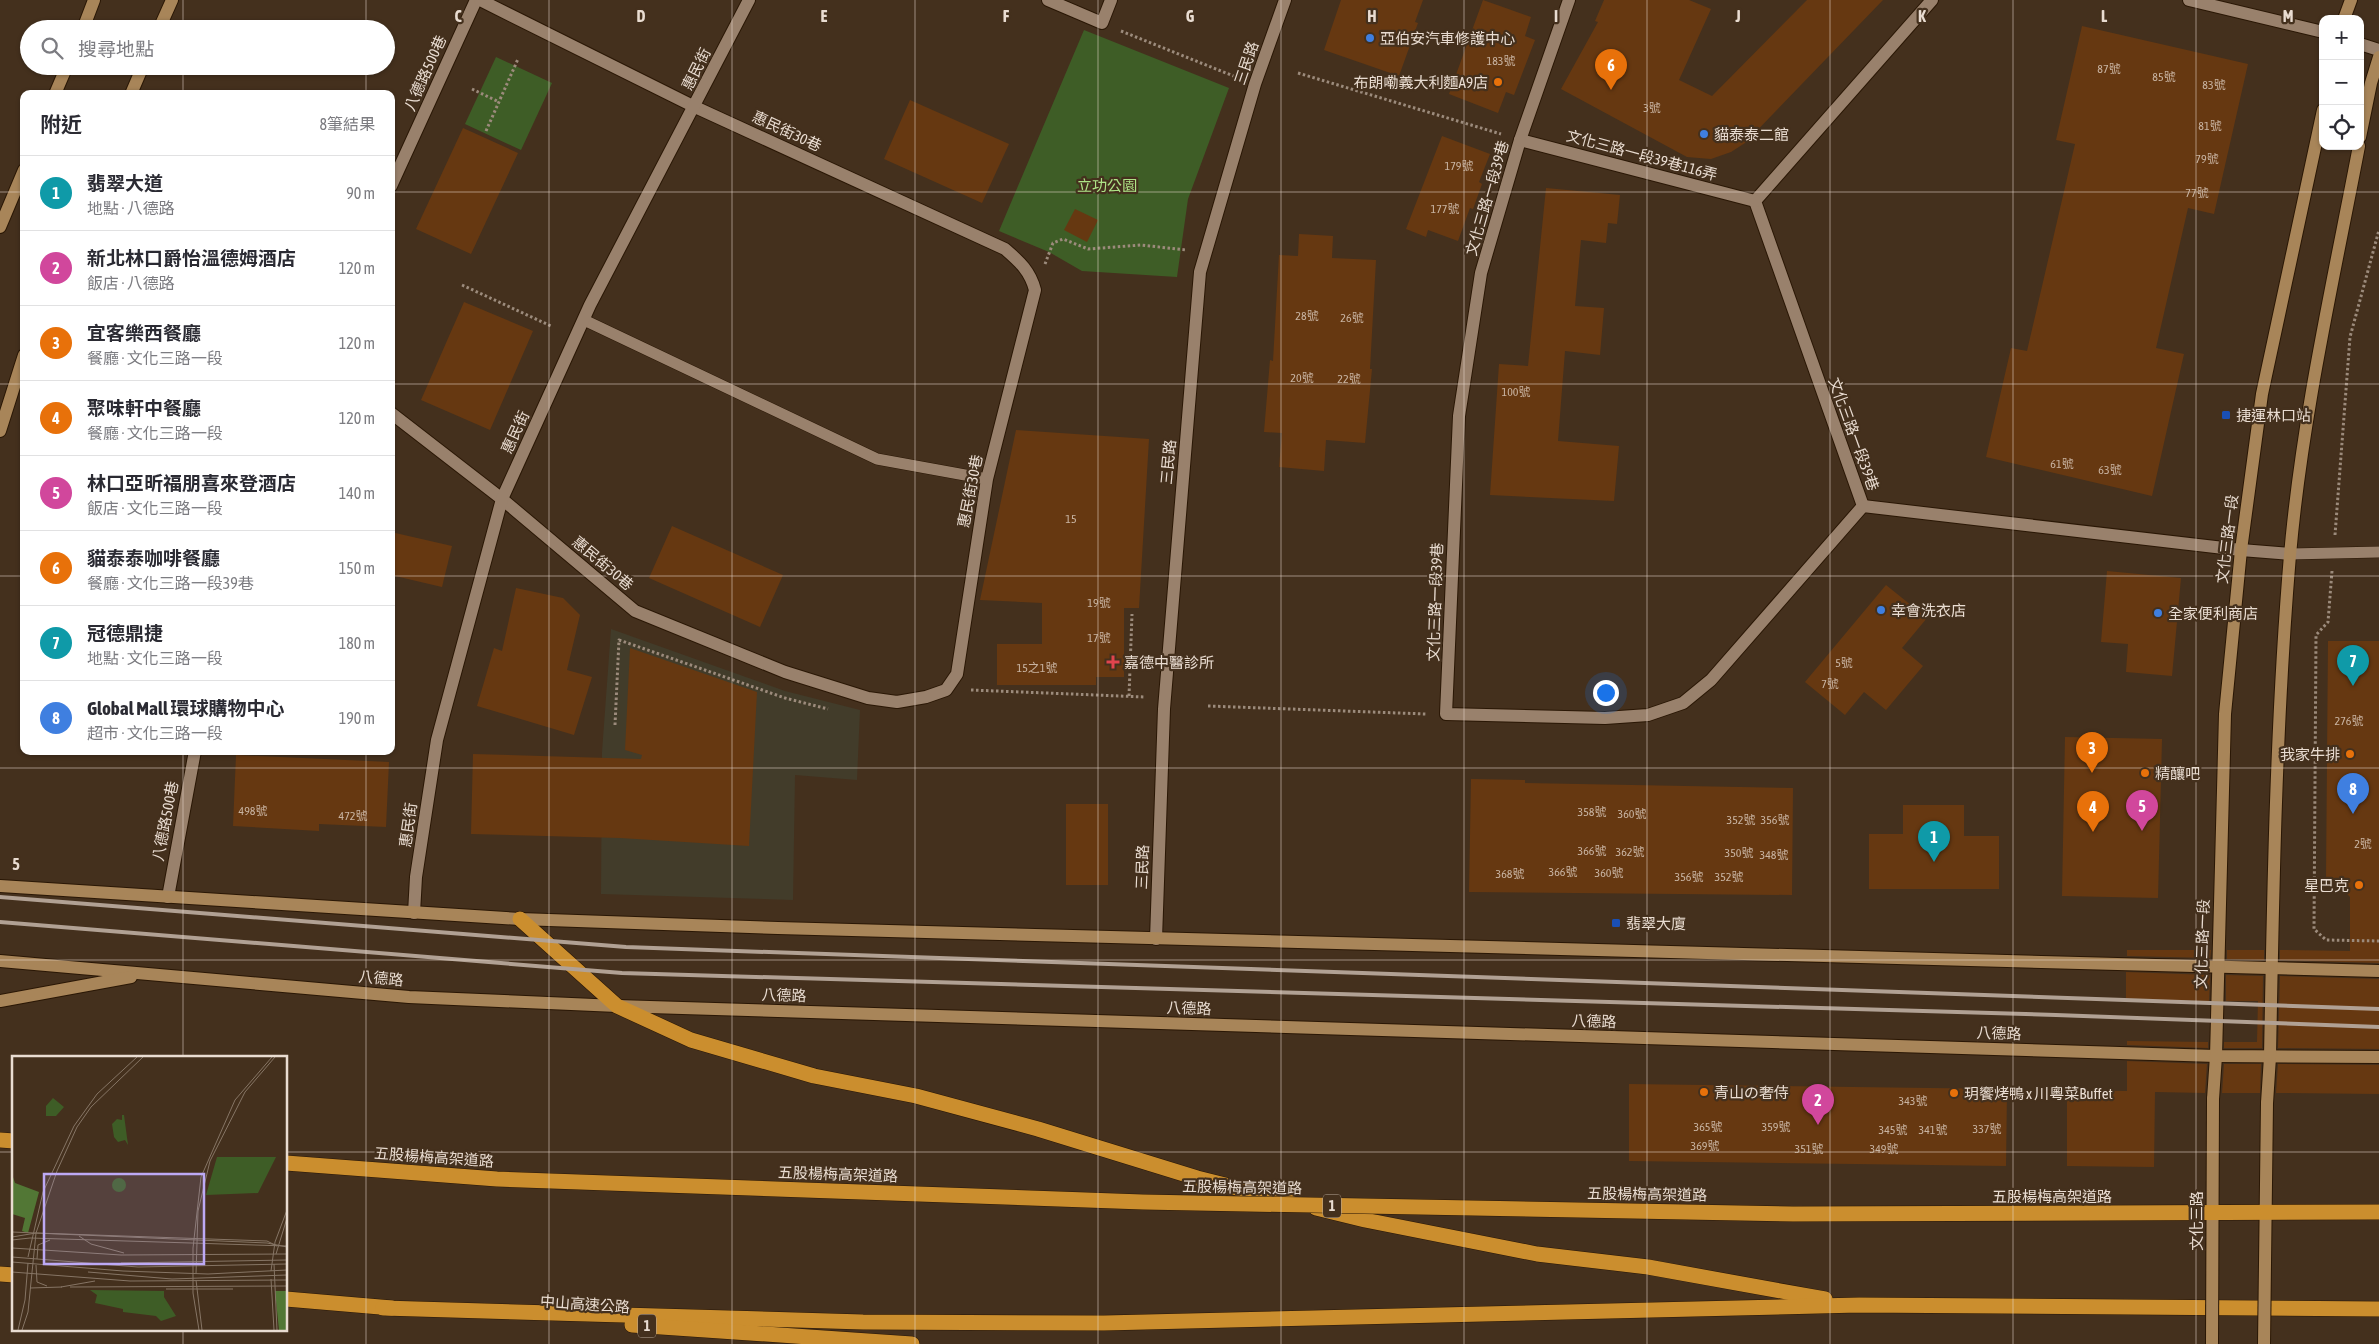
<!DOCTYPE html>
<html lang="zh-TW">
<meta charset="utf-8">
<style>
:root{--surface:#fff;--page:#f7f7f7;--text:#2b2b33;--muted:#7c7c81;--line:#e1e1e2;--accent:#db2777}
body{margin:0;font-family:"Asap Condensed","Noto Sans TC","Noto Sans JP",sans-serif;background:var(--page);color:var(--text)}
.controls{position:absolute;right:15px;top:15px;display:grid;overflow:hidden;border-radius:10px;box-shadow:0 1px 4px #0004}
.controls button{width:45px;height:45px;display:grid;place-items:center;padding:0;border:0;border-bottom:1px solid var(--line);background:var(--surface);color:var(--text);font:25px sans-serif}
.you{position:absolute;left:1605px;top:692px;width:18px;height:18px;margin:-12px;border:4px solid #fff;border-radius:50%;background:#1a73e8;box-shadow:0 0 0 8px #1a73e833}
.badge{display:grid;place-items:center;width:32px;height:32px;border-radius:50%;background:var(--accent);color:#fff;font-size:16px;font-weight:700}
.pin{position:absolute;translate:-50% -41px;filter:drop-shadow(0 1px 2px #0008)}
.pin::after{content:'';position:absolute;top:26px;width:18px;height:15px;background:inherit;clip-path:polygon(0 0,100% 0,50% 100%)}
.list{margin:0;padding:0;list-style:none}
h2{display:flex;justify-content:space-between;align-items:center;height:65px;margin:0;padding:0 20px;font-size:21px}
h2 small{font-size:16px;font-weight:400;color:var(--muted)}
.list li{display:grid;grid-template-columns:32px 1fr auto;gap:15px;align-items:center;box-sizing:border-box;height:75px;padding:0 20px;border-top:1px solid var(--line)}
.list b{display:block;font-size:19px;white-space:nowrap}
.list p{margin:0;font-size:16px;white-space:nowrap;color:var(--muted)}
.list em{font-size:16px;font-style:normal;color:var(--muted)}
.icon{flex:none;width:28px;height:28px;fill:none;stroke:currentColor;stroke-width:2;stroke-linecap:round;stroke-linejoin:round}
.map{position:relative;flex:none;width:2379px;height:1344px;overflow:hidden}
.search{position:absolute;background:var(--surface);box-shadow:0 1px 4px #0004;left:20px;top:20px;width:375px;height:55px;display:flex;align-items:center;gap:12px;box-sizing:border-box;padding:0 18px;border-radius:28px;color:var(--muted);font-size:19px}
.panel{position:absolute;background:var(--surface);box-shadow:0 1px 4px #0004;left:20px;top:90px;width:375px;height:665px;border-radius:10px}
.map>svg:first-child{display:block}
.commercial{fill:#423c2a}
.green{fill:#3e5d26}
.building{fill:#663811}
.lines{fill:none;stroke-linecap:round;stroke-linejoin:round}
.lane-casing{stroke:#2a1705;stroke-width:12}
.street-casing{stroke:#2a1705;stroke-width:14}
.secondary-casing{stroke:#2a1705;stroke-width:14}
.highway-casing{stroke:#2a1705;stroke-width:16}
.path{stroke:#9c8b7c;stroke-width:3;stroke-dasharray:2.5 2.5;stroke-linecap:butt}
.lane{stroke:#99816c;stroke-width:11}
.street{stroke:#99816c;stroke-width:12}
.secondary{stroke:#a88559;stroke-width:12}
.highway{stroke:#cb8e2e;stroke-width:15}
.rail{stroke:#b1a194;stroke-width:4}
.secondary-bridge-casing{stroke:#2a1705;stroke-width:14;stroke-linecap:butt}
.highway-bridge-casing{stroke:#2a1705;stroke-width:16;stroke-linecap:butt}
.secondary-bridge{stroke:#a88559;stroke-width:12}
.highway-bridge{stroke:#cb8e2e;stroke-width:15}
.grid{fill:none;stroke:#e9dcd1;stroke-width:1;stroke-opacity:0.55}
.shop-dot{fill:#3f7fe0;stroke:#44301d;stroke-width:2}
.food-dot{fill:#e8710a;stroke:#44301d;stroke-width:2}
.transit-dot{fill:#1a4fb4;stroke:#44301d;stroke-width:2}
.health-dot{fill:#e0444e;stroke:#44301d;stroke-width:2}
.labels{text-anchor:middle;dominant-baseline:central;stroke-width:4.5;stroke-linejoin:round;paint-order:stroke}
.number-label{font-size:12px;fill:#c8b3a1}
.shield{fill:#44301d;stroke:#b8a89b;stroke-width:1}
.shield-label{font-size:14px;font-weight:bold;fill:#e9dcd1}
.poi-label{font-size:15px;fill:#e9dcd1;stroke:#44301d;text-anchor:start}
.street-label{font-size:15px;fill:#e9dcd1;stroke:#44301d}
.park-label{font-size:15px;fill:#aee487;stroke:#44301d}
.inset-road{fill:none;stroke:#867565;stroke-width:1}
.view{fill:#bda9f5;fill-opacity:0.15;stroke:#bda9f5;stroke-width:2.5}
.inset-edge{fill:none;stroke:#e9dcd1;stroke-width:2.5}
.grid-label{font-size:16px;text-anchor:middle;font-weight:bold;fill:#e9dcd1;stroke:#44301d;stroke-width:4.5;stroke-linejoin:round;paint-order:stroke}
</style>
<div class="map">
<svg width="2379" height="1344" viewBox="0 0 2379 1344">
<rect width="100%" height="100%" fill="#44301d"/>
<path class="commercial" d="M611,629L785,691L860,710L857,780L795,775L793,900L601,894L602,752Z"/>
<g class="green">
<path d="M1084,30L1229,88L1188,199L1177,277L1082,271L1049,252L999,231Z"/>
<path d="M496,57L552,83L521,150L465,124Z"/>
</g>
<g class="building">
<path d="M1341,0H1423L1415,22L1418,23L1399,76L1324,50Z"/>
<path d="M1483,0L1531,17L1525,36L1535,40L1514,95L1506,92L1498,113L1449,94Z"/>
<path d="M1604,0H1689L1711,9L1679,80L1712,96L1807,0H1883L1745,143L1731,152L1711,159L1687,157L1561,89L1598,22L1595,21Z"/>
<path d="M2082,26L2248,64L2214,214L2188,208L2156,348L2184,354L2152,496L1986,457L2011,348L2027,351L2075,144L2056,140Z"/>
<path d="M910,100L1009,144L982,203L884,159Z"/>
<path d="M463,128L518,153L471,254L416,229Z"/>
<path d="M1442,136L1490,154L1479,182L1482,184L1473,209L1470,208L1458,241L1428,230L1426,237L1406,229Z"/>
<path d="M1546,188L1620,195L1617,224L1608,223L1606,243L1581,240L1575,306L1604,308L1600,355L1565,351L1558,441L1619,446L1614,501L1490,495L1499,364L1528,366Z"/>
<path d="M1075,209L1098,220L1087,242L1064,230Z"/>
<path d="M1299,234L1333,236L1332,258L1376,260L1370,369H1372L1365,443L1326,440L1324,471L1279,467L1282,433L1264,432L1270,360L1273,361L1279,255L1298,256Z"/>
<path d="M464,302L533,331L490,430L421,400Z"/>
<path d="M1016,430L1149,439L1139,608H1124V677H1096V685H997V644H1042V603L980,600Z"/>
<path d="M672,526L783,575L760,627L649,578Z"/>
<path d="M391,532L452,546L442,587L391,575Z"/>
<path d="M2107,571L2181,578L2172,676L2126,672L2128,644L2101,642Z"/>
<path d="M1886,585L1927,618L1902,648L1923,666L1886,710L1864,692L1845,715L1805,682Z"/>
<path d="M516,588L563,598L580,615L567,670L592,677L574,735L477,706L494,648L502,651Z"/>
<path d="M2328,641H2379V963L2280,960V950L2350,951V897L2333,879H2326Z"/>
<path d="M630,648L757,692L749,846L620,838L471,834L473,754L641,759L642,755L625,750Z"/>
<path d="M2065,737L2162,739L2158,898L2062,896Z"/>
<path d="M236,755L389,762L386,827L319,824V831L233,826Z"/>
<path d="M1471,779L1525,780V783L1793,788L1792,895L1469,892Z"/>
<rect x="1066" y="804" width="42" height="81"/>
<path d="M1903,805H1964V836H1999V889H1869V834H1903Z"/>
<path d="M2127,950H2211L2210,958L2127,956Z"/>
<path d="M2227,950H2264V960L2227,959Z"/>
<path d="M2126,972L2210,975L2209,1001L2126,1000Z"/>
<path d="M2226,975L2263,976L2262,1048H2224V1042H2257L2258,1001H2226Z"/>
<path d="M2280,976L2379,979V1049L2278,1048Z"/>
<path d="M2127,1041L2208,1042V1048L2127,1045Z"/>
<path d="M2127,1061L2207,1064L2205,1093L2155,1092L2154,1167L2067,1166V1090L2127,1091Z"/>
<path d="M2224,1064H2261L2260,1093H2222Z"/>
<path d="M2278,1064L2379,1065V1094L2276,1093Z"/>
<path d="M1629,1084L2007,1089L2006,1166L1629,1161Z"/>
</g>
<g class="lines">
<defs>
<g id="lane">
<path d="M584,320L877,459L987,479"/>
<path d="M2290,554L2379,552"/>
</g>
<g id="street">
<path d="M1048,0L1102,23L1111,0"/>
<path d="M1569,0L1520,140L1481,273L1459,416L1446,714L1605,718L1648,715L1683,703L1711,680L1863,506L1755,201L1932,0"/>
<path d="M2189,0L2323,32"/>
<path d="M2360,44L2379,50"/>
<path d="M1520,140L1755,201"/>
<path d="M391,186L476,0"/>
<path d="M391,413L502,499L635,611L785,672L868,698L897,702L926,697L946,690L957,674L987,479L1035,290C1030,271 1020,262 1005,249L695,107L480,0"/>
<path d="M1863,506L2241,550L2290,554"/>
<path d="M168,897L195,751"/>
<path d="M414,913L416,877L437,740L502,499L590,305L749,0"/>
<path d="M1156,939L1164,709L1200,272L1255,84L1285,0"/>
</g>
<g id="secondary">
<path d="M2344,19L2351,0"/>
<path d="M83,29L94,0"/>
<path d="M159,29L172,0"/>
<path d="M55,94L67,66"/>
<path d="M131,94L143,66"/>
<path d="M2360,137L2371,83L2379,57"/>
<path d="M0,227L24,170"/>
<path d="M0,431L24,355"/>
<path d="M0,886L520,919L778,928L2379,971"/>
<path d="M0,961L409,997L617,1006L2216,1056L2379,1057"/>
<path d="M0,1001L131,977"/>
<path d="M2213,1099L2216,1056L2225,714L2241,550L2262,394L2323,110"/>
<path d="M2267,1103L2270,1057C2273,890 2276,722 2290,555C2302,418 2333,282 2359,146"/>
</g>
<g id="highway">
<path d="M520,919L617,1006L691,1040L814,1076L916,1096L1038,1129L1197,1178L1289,1201"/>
<path d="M0,1140L14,1141"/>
<path d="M1316,1208L1365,1220L1537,1254L1648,1267L1825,1299"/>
<path d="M0,1274L14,1275"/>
<path d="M286,1299L392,1308"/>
<path d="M383,1308L863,1322L1104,1323L1859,1305L2379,1309"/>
<path d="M632,1325L912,1344"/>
</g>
</defs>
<use href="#lane" class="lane-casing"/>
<use href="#street" class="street-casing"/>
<use href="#secondary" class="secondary-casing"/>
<use href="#highway" class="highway-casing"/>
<g class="path">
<path d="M1121,31L1236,77"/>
<path d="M1298,73L1501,134"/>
<path d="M472,89L499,102"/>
<path d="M486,131L518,59"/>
<path d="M1045,264L1053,243L1063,239L1088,249L1141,245L1186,250"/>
<path d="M462,285L551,326"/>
<path d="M2335,535L2350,337L2379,230"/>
<path d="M2332,571L2328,622L2316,635L2314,929L2326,940L2379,941"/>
<path d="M971,690L1145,697"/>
<path d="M1129,696L1132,614"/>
<path d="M1208,706L1426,714"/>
<path d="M615,725L619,640L785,698L828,709"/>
</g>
<use href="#lane" class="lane"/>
<use href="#street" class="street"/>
<use href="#secondary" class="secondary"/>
<use href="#highway" class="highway"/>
<g class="rail">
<path d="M0,897L626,947L2379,1009"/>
<path d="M0,922L622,973L2056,1015L2379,1027"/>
</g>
<defs>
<g id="secondary-bridge">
<path d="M2212,1344L2213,1099"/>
<path d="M2264,1344L2267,1103"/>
</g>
<path id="highway-bridge" d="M286,1163L497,1179L1143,1202L1793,1214L2379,1212"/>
</defs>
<use href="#secondary-bridge" class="secondary-bridge-casing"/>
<use href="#highway-bridge" class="highway-bridge-casing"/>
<use href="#secondary-bridge" class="secondary-bridge"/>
<use href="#highway-bridge" class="highway-bridge"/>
</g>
<path class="grid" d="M183,0V29M366,0V29M549,0V1344M732,0V1344M915,0V1344M1098,0V1344M1281,0V1344M1464,0V1344M1647,0V1344M1830,0V1344M2013,0V1344M2196,0V1344M183,66V94M366,66V94M0,192H24M391,192H2379M0,384H24M391,384H2379M0,576H24M391,576H2379M183,751V1058M366,751V1344M0,768H2379M0,960H2379M0,1152H14M286,1152H2379M183,1330V1344"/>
<g class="shop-dot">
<circle cx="1370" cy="38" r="5"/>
<circle cx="1704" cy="134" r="5"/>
<circle cx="1881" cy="610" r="5"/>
<circle cx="2158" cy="613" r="5"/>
</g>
<g class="food-dot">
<circle cx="1498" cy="82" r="5"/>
<circle cx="2350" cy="754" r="5"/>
<circle cx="2145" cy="773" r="5"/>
<circle cx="2359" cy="885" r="5"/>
<circle cx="1704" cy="1092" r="5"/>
<circle cx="1954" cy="1093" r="5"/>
</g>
<g class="transit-dot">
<rect x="2221" y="410" width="10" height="10" rx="2.5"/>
<rect x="1611" y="918" width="10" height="10" rx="2.5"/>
</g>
<path class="health-dot" d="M1110.5 654.5h5v5h5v5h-5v5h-5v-5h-5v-5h5z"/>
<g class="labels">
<g class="number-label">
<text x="1501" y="61">183號</text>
<text x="2109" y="69">87號</text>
<text x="2164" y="77">85號</text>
<text x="2214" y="85">83號</text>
<text x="1652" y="108">3號</text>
<text x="2210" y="126">81號</text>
<text x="2207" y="159">79號</text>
<text x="1459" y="166">179號</text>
<text x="2197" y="193">77號</text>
<text x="1445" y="209">177號</text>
<text x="1307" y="316">28號</text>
<text x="1352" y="318">26號</text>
<text x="1302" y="378">20號</text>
<text x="1349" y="379">22號</text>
<text x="1516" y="392">100號</text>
<text x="2062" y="464">61號</text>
<text x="2110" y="470">63號</text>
<text x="1071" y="519">15</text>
<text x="1099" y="603">19號</text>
<text x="1099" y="638">17號</text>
<text x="1844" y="663">5號</text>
<text x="1037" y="668">15之1號</text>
<text x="1830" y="684">7號</text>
<text x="2349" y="721">276號</text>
<text x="253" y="811">498號</text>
<text x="1592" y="812">358號</text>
<text x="1632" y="814">360號</text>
<text x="353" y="816">472號</text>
<text x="1741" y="820">352號</text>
<text x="1775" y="820">356號</text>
<text x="2363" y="844">2號</text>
<text x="1592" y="851">366號</text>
<text x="1630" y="852">362號</text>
<text x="1739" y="853">350號</text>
<text x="1774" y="855">348號</text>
<text x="1563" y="872">366號</text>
<text x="1609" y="873">360號</text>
<text x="1510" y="874">368號</text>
<text x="1689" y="877">356號</text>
<text x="1729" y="877">352號</text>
<text x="1913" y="1101">343號</text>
<text x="1708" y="1127">365號</text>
<text x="1776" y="1127">359號</text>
<text x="1987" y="1129">337號</text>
<text x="1893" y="1130">345號</text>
<text x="1933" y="1130">341號</text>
<text x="1705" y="1146">369號</text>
<text x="1809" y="1149">351號</text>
<text x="1884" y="1149">349號</text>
</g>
<g class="shield">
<rect x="1323" y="1194.5" width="18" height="23" rx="4"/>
<rect x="638" y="1314.5" width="18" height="23" rx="4"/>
</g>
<g class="shield-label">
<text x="1332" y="1206">1</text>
<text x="647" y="1326">1</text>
</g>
<g class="poi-label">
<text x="1380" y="38">亞伯安汽車修護中心</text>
<text x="1488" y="82" text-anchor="end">布朗嘞義大利麵A9店</text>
<text x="1714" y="134">貓泰泰二館</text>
<text x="2236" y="415">捷運林口站</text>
<text x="1891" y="610">幸會洗衣店</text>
<text x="2168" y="613">全家便利商店</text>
<text x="1124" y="662">嘉德中醫診所</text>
<text x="2340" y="754" text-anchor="end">我家牛排</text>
<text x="2155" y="773">精釀吧</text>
<text x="2349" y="885" text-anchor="end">星巴克</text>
<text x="1626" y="923">翡翠大廈</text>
<text x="1714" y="1092">青山の奢侍</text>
<text x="1964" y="1093">玥饗烤鴨 x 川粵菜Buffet</text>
</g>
<g class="street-label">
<text transform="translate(1246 63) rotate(-71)">三民路</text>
<text transform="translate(696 69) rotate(-63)">惠民街</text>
<text transform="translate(425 73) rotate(-66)">八德路500巷</text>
<text transform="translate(787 131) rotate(25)">惠民街30巷</text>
<text transform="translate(1642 155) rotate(15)">文化三路一段39巷116弄</text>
<text transform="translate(1487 198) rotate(-74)">文化三路一段39巷</text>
<text transform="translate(515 432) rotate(-65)">惠民街</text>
<text transform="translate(1854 434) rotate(70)">文化三路一段39巷</text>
<text transform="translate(1168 462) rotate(-85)">三民路</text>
<text transform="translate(970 491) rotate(-79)">惠民街30巷</text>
<text transform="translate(2227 539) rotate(-83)">文化三路一段</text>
<text transform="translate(603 563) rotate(40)">惠民街30巷</text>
<text transform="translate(1435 602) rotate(-88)">文化三路一段39巷</text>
<text transform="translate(165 821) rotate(-79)">八德路500巷</text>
<text transform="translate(408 825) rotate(-82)">惠民街</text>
<text transform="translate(1142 867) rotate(-88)">三民路</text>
<text transform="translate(2202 944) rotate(-88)">文化三路一段</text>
<text transform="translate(381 978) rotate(5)">八德路</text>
<text transform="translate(784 995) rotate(2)">八德路</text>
<text transform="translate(1189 1008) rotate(2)">八德路</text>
<text transform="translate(1594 1021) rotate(2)">八德路</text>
<text transform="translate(1999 1033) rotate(2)">八德路</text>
<text transform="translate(434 1157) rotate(4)">五股楊梅高架道路</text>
<text transform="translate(838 1174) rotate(2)">五股楊梅高架道路</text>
<text transform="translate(1242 1187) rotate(1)">五股楊梅高架道路</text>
<text transform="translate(1647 1194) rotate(1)">五股楊梅高架道路</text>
<text x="2052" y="1196">五股楊梅高架道路</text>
<text transform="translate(2196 1221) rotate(-90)">文化三路</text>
<text transform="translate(585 1304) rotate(4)">中山高速公路</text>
</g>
<g class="park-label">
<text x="1107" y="185">立功公園</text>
</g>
</g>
<g transform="translate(12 1056)">
<rect width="275" height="275" fill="#44301d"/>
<path d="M41,42L52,51L44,60H34V50ZM110,59H112L116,89L113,84L106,86L102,81L100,68L105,63L110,64ZM205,101H264L246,137L194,139ZM100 129a7 7 0 1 1 14 0a7 7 0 1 1-14 0ZM78,234L152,235V241L164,260L149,265L144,260L111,256V253L83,247L85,239Z" fill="#3e5d26"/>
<path d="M0,118L3,127L27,136L16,177L10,175L13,162L0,158ZM263,235H275V274H267Z" fill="#527735"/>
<path class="inset-road" d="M0,176L255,187L275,191M67,180L79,188L112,197M0,181L24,177L255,185L265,190M18,182L275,190M0,184L18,182M0,192L109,199L275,198M264,198L275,162M0,201L126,211L275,208M16,201L31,136L62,70L85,38L125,1M25,203L26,189L38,184M0,206L111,215L196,218L275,214M109,207L275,204M262,208L265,274M24,209L25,226L35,230M259,215L263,186L275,154M0,216L118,225L275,224M76,216L160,223L275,219M184,218L186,155L198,105L233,36L263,1M259,223L262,274M184,224L190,274M49,231L83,225M58,231L275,230M18,232L50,231M154,233H221M6,274L13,244L16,207M10,274L16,256L24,177L45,115L65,71L79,51L131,1M187,274L181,237V192L189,121L223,44L260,1"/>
<path class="view" d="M32,118H192V208H32Z"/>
<rect width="275" height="275" class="inset-edge"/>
</g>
<g class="grid-label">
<text x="458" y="22">C</text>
<text x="641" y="22">D</text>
<text x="824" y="22">E</text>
<text x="1006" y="22">F</text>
<text x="1190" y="22">G</text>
<text x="1372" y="22">H</text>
<text x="1556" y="22">I</text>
<text x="1738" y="22">J</text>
<text x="1922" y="22">K</text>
<text x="2104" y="22">L</text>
<text x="2288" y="22">M</text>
<text x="16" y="870">5</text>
</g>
</svg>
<div class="controls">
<button>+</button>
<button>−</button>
<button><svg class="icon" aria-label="locate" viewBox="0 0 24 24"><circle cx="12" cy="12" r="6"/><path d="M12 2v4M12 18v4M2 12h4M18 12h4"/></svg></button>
</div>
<div class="you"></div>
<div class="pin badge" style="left:1934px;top:862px;background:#0f9aa8">1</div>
<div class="pin badge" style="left:1818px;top:1125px;background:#d1479c">2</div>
<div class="pin badge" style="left:2092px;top:773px;background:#e8710a">3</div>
<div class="pin badge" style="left:2093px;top:832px;background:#e8710a">4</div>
<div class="pin badge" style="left:2142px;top:831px;background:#d1479c">5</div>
<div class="pin badge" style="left:1611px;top:90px;background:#e8710a">6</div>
<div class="pin badge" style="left:2353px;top:686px;background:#0f9aa8">7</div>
<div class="pin badge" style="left:2353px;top:814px;background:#3f7fe0">8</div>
<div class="search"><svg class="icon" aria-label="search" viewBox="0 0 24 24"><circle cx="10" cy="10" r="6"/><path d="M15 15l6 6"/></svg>搜尋地點</div>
<section class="panel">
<h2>附近<small>8筆結果</small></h2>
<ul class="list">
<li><span class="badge" style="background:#0f9aa8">1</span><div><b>翡翠大道</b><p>地點 · 八德路</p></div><em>90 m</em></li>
<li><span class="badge" style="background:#d1479c">2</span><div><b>新北林口爵怡溫德姆酒店</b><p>飯店 · 八德路</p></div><em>120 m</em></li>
<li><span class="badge" style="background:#e8710a">3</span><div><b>宜客樂西餐廳</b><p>餐廳 · 文化三路一段</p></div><em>120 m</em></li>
<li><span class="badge" style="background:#e8710a">4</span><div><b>聚味軒中餐廳</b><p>餐廳 · 文化三路一段</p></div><em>120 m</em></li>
<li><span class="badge" style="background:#d1479c">5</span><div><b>林口亞昕福朋喜來登酒店</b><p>飯店 · 文化三路一段</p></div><em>140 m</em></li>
<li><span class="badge" style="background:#e8710a">6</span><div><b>貓泰泰咖啡餐廳</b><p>餐廳 · 文化三路一段39巷</p></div><em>150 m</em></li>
<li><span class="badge" style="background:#0f9aa8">7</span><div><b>冠德鼎捷</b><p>地點 · 文化三路一段</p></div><em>180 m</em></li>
<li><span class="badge" style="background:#3f7fe0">8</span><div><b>Global Mall 環球購物中心</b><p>超市 · 文化三路一段</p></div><em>190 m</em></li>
</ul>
</section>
</div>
